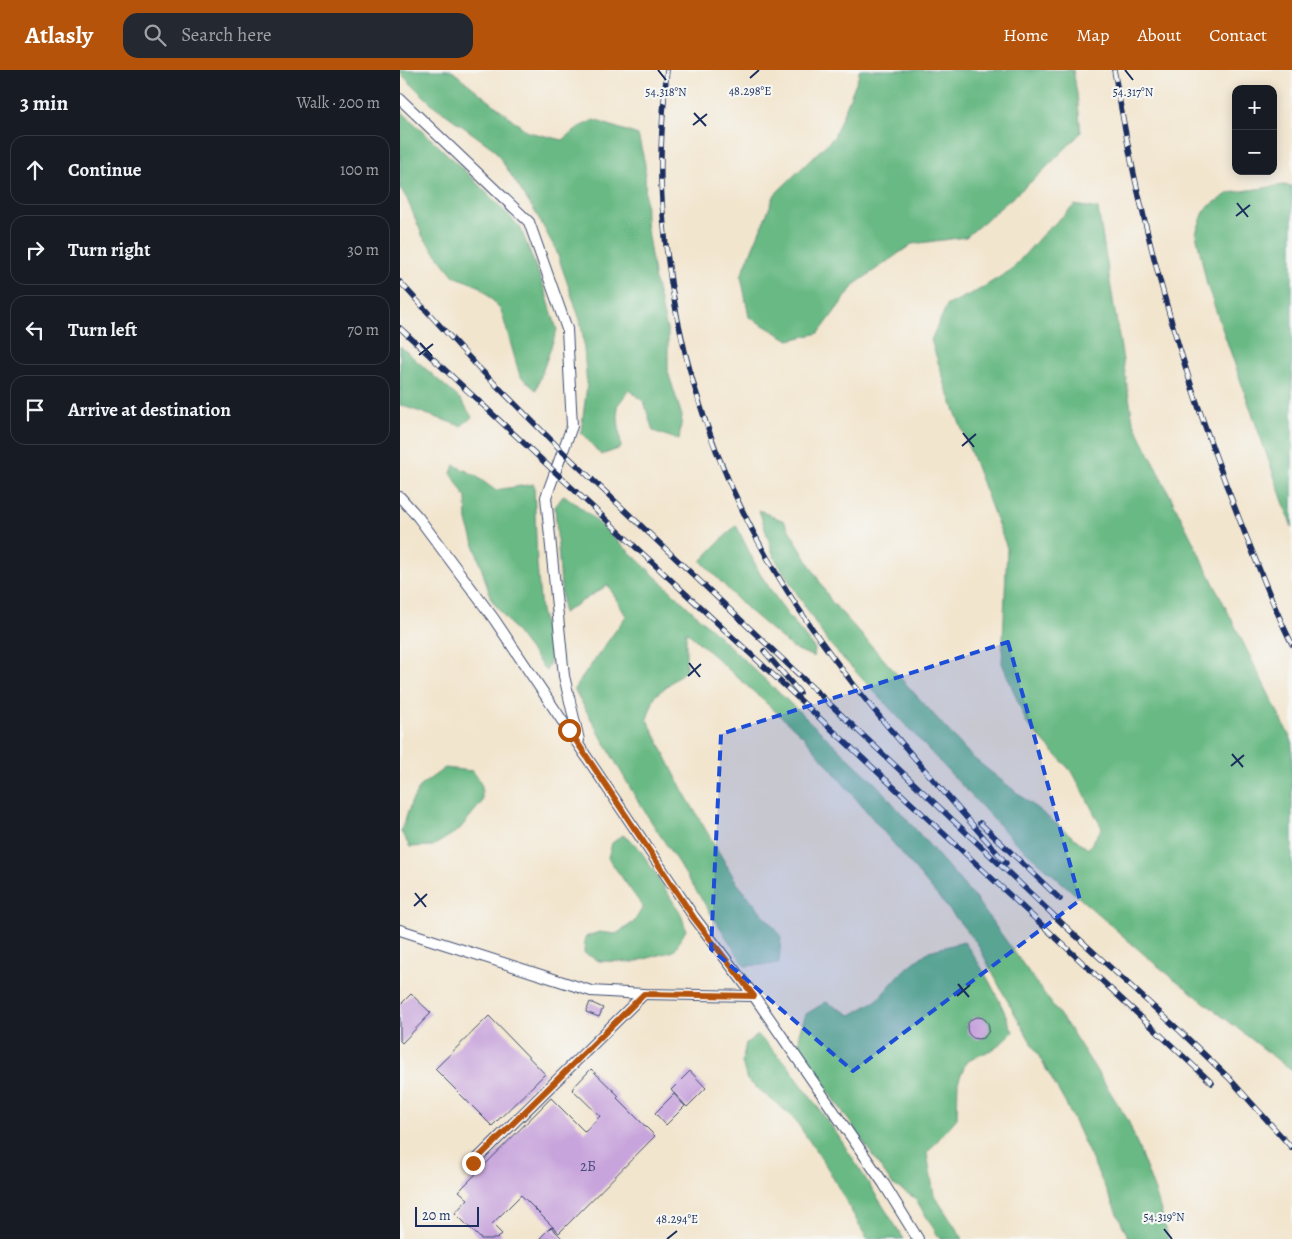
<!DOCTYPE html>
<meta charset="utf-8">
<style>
:root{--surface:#171b24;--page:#242831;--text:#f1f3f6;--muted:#9ea1a6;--line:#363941;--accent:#b45309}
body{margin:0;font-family:Alegreya,serif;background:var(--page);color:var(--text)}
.controls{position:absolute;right:15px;top:15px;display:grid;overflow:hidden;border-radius:10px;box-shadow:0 2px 12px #0003}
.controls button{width:45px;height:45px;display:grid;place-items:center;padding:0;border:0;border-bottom:1px solid var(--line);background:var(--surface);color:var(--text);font:25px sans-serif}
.scale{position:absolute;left:15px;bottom:12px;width:64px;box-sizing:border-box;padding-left:5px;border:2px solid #1b2f5e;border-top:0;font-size:14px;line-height:18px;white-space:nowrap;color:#1b2f5e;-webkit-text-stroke:4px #f6f6f2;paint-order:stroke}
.stop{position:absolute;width:15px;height:15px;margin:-11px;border:4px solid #b45309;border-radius:50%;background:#fff}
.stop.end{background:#b45309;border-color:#fff;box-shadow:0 1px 5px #0008}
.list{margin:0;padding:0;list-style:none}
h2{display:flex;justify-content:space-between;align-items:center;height:65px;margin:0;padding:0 20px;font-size:21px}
h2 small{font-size:16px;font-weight:400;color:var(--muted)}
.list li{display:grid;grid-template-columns:32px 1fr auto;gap:15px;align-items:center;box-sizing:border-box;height:70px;margin:0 10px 10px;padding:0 10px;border:1px solid var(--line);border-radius:15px}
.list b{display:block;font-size:19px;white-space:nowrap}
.list em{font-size:16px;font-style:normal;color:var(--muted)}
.icon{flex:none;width:28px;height:28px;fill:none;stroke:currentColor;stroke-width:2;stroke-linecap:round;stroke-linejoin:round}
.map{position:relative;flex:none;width:892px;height:1169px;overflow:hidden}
header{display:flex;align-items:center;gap:30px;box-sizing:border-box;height:70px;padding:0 25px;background:var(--accent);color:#fff}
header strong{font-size:24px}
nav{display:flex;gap:28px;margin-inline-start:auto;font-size:18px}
.search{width:350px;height:45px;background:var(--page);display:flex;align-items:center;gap:12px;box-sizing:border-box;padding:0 18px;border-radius:15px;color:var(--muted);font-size:19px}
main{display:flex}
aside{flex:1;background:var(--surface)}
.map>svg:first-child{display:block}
.forest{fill:#69b984;stroke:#427471}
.building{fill:#c8a4dc}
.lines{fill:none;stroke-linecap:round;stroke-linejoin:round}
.service-casing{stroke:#3b4a6f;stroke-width:12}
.service{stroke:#fff;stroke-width:10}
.rail-casing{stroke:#1b2f5e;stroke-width:5.5}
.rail{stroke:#f6f6f2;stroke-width:4;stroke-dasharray:11;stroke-linecap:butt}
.route{stroke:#b45309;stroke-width:6}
.marked{fill:#1d4ed8;fill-opacity:0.2;stroke:#1d4ed8;stroke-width:4;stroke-dasharray:10 6;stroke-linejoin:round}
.ticks{fill:none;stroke:#1b2f5e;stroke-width:2}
.labels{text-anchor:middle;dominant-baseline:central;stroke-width:4.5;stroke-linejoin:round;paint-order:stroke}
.number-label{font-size:15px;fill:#464c7e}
.ticks-label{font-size:12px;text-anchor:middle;fill:#1b2f5e;stroke:#f6f6f2;stroke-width:4.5;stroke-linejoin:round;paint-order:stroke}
</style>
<header>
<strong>Atlasly</strong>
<div class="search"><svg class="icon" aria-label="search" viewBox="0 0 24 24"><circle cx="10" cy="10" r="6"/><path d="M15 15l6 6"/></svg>Search here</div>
<nav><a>Home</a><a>Map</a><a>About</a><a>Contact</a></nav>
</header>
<main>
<aside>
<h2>3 min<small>Walk · 200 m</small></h2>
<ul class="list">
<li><svg class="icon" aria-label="ahead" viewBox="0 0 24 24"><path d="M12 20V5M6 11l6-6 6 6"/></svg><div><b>Continue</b></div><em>100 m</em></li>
<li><svg class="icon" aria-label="right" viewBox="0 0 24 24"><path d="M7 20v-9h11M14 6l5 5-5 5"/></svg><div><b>Turn right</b></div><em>30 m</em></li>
<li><svg class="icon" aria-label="left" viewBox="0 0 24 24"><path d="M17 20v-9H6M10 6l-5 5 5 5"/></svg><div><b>Turn left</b></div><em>70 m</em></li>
<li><svg class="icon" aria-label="arrive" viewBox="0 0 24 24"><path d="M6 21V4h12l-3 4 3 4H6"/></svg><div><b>Arrive at destination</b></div></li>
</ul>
</aside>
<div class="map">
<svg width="892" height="1169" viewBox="0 0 892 1169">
<rect width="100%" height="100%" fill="#f6f6f2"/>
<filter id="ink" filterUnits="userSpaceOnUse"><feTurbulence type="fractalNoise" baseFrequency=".02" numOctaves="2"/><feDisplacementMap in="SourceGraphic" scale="10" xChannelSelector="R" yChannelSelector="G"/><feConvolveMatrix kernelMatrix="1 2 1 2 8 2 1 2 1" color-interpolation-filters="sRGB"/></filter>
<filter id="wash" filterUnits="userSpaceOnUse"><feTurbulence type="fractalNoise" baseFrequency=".0096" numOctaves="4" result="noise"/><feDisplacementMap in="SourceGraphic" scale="20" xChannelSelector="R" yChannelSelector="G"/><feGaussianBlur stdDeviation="1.12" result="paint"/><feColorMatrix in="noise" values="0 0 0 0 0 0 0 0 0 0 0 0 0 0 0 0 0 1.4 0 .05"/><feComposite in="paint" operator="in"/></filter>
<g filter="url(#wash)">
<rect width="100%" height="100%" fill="#f2e5ce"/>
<g class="forest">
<path d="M0,0H51L128,62L163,70L179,57L194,50L238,65L245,94L246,153L255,211L268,263V302L282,346L279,370L253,361L244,332L229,320L217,336L221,378L201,385L181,362L187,316L183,267L180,250L156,180L137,145L94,79L33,35L0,3Z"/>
<path d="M459,0H673L677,24L681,63L640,104L566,167L512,174L455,214L419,263L389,270L349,247L341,206L375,124L434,67L459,5Z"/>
<path d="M0,40L63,99L120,157L146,223L157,260L136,320L120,306L101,240L81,217L54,206L23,167L7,129L0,118Z"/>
<path d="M883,115L892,116V457L807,215L796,163L805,139L829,123Z"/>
<path d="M675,135L698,139L733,351L892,671V1001L754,893L612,769L427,571L374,487L359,440L384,451L431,531L572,687L688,779L702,758L673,703L627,654L602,593L607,478L547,320L531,270L547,235L577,221L611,200L643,164Z"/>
<path d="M0,276L61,330L72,347L61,356L0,335Z"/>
<path d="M54,395L73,404L95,420L134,414L137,494L141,541L153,586L146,601L91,529L67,451L66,428L51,403Z"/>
<path d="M164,425L189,444L476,714L575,828L670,959L728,1050L757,1127L769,1169H729L667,1036L602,921L577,873L405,668L286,561V600L255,626L247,649L283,721L337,813L381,866L379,894L345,896L236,728L174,619L226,546L208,515L163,543L155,437Z"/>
<path d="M336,455L360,504L387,544L415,579L414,587L393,578L347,539L301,491Z"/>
<path d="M45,698L73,701L82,716V732L59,760L33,776L10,777L1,762L11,733L20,716Z"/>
<path d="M223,765L239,778L281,844L286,860L274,881L234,892L199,891L184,883L185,867L199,862L216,864L234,852L243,837L208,788L212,773Z"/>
<path d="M564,872C585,900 600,930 613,962L597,977L566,992L558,1012L557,1048L527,1083L534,1125L563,1169H540L515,1128L492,1114L400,979L399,963L406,944L426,932L451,945L477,930L503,901L529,881Z"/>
<path d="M358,965L386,993L437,1064L504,1169H467L427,1097L393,1047L347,1010L342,992L346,973Z"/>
</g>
<g id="blocks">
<g class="building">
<path d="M11,924L31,943L2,973L0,971V935Z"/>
<path d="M190,932L203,938L199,947L186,942Z"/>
<path d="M89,946L145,1004L92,1056L35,999Z"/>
<circle cx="578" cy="958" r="11"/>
<path d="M191,999L219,1026L217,1028L255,1066L159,1163L121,1125L92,1154L102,1164L97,1169H81L55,1143L68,1129L59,1121L151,1028L185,1062L200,1046L172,1019Z"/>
<path d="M290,1001L306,1018L287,1037L271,1020Z"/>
<path d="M274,1024L285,1036L266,1055L255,1043Z"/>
<path d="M151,1157L163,1169H139Z"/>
</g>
</g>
</g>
<g filter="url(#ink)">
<use href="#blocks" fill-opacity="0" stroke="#3b4a6f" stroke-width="1"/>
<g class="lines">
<defs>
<g id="service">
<path d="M0,29L129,152L167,259L172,356L146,427L164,606L179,670"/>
<path d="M0,427L18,447L94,549L294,847L354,926L484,1114L518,1169"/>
<path d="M0,860L191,921L244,924L354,926"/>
<path d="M73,1093L244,924"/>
</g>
</defs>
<use href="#service" class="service-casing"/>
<use href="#service" class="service"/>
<defs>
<g id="rail">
<path d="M267,0C263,37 260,75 261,112C267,248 301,372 368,489C431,600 523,697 606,793"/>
<path d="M714,0C722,42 729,85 739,126C765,242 802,356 846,466C861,502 874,539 892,574"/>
<path d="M0,212L78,297L162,381L665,856L780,961L829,1008L892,1078"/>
<path d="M0,258L812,1013"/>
<path d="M364,581L400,623"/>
<path d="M580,753L660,829"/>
</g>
</defs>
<use href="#rail" class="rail-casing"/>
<use href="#rail" class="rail"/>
</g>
</g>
<g class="lines" filter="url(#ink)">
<path class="route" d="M73,1093L244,924L354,926L294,848L169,660"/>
</g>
<path class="marked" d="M608,572L680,830L453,1001L311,879L321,664Z"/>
<path class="ticks" d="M258,0L266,10M725,0L733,10M350,8L359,0M294,43L306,56M293,55L307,44M837,133L848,147M836,146L850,135M20,273L32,286M19,285L33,274M563,363L574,377M562,376L576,364M289,593L300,607M288,606L301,594M832,684L843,697M831,696L844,685M15,823L26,837M14,836L27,824M558,914L569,927M557,926L570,915M764,1159L772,1169M267,1169L277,1161"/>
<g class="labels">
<g class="number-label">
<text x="188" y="1096">2Б</text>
</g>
</g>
<g class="ticks-label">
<text x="350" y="25">48.298°E</text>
<text x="266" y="26">54.318°N</text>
<text x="733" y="26">54.317°N</text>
<text x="764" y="1151">54.319°N</text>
<text x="277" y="1153">48.294°E</text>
</g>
</svg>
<div class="controls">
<button>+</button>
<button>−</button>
</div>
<div class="scale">20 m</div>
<div class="stop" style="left:169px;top:660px"></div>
<div class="stop end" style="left:73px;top:1093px"></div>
</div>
</main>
